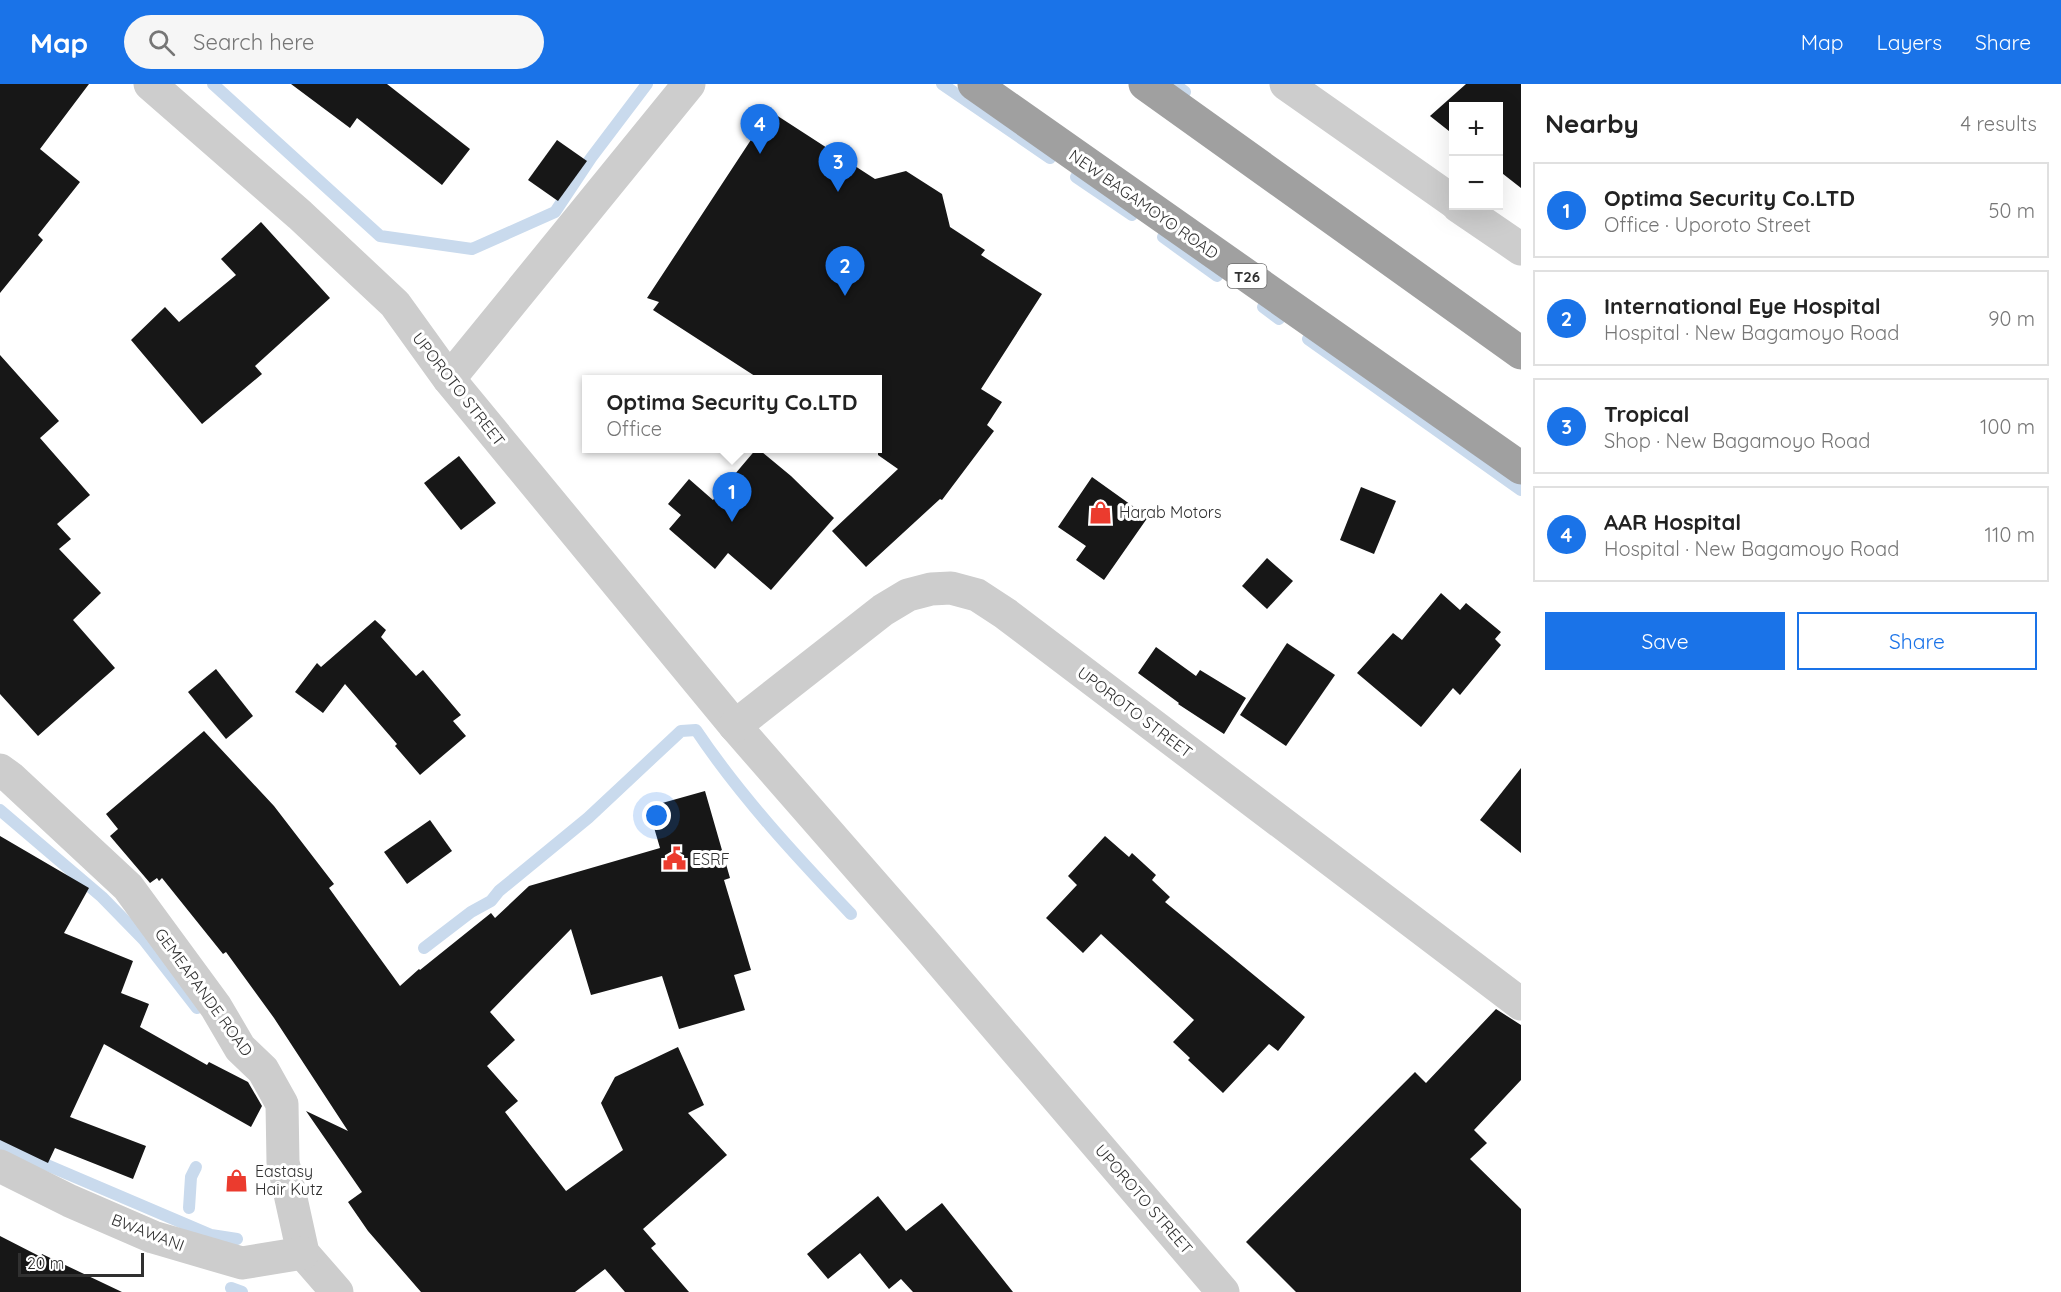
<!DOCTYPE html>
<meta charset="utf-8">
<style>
:root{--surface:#fff;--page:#f6f6f6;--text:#222;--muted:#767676;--line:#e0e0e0;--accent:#1a73e8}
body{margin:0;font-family:Quicksand,sans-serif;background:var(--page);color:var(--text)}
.controls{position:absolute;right:18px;top:18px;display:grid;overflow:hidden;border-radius:0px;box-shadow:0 6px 24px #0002}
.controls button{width:54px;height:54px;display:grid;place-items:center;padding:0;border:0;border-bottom:2px solid var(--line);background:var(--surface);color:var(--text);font:30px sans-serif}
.scale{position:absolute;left:18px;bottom:15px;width:126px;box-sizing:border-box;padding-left:6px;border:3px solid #303030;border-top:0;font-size:16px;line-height:21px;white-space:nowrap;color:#303030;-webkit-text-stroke:4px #fff;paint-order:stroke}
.you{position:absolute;left:657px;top:732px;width:21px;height:21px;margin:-15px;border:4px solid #fff;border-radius:50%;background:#1a73e8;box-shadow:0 0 0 9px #1a73e833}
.badge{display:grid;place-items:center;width:39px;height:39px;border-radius:50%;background:var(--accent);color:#fff;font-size:20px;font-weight:700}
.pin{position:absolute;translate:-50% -50px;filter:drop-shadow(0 2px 3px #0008)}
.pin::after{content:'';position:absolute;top:32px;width:21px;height:18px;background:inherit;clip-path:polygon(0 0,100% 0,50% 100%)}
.popup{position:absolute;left:582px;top:291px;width:300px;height:78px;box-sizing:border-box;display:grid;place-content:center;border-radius:0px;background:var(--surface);filter:drop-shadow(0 2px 4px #0005);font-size:20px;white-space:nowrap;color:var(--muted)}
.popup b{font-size:22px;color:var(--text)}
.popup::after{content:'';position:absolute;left:50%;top:100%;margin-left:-12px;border:12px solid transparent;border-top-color:var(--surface)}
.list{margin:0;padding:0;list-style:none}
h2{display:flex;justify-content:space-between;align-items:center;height:78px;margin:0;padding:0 24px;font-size:26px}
h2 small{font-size:20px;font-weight:400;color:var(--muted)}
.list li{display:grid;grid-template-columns:39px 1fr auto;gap:18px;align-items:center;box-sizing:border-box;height:96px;margin:0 12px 12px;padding:0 12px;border:2px solid var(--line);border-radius:0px}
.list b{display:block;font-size:22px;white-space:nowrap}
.list p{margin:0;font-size:20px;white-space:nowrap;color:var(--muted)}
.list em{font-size:20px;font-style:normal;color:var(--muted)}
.actions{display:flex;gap:12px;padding:18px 24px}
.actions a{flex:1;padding:14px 0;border:2px solid var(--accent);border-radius:0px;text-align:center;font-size:21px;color:var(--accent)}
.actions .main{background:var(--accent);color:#fff}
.icon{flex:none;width:33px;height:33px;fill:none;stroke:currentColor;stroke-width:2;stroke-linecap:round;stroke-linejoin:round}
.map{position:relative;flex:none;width:1521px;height:1208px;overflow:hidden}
header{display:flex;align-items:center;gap:36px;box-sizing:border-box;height:84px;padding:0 30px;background:var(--accent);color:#fff}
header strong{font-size:28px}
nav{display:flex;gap:33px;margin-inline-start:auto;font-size:21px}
.search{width:420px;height:54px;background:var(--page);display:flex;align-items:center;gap:15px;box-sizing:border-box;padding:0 21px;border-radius:33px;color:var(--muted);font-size:22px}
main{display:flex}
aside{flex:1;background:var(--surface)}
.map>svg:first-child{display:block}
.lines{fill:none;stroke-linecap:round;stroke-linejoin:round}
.stream{stroke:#c9daed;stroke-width:12}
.building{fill:#171717}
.minor{stroke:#cdcdcd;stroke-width:33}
.trunk{stroke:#a0a0a0;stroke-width:33}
.labels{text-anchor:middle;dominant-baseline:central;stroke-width:6;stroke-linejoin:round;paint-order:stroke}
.shield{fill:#fff;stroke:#6e6e6e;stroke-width:1.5}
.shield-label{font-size:15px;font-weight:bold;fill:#303030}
.street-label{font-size:16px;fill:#303030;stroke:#fff}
.poi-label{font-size:16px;fill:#303030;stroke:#fff;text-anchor:start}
</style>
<header>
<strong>Map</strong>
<div class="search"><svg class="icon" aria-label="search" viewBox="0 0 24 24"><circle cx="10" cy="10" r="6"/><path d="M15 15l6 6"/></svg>Search here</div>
<nav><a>Map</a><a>Layers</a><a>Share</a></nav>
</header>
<main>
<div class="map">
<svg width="1521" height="1208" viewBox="0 0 1521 1208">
<rect width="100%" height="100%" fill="#fff"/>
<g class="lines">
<g class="stream">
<path d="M213,0L380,152L472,165L555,128L591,74L647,0"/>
<path d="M942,0L1050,74"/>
<path d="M1175,0L1185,8"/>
<path d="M1076,93L1132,131"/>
<path d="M1163,153L1217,192"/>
<path d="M1263,223L1279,235"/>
<path d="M1308,255L1521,406"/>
<path d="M0,726L102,813L144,856L197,924"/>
<path d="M424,864L471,828L491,817L499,807L588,734L681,647L696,646C741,713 796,772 851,830"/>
<path d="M0,1061L211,1151L237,1155"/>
<path d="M189,1124L191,1093L196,1083"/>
<path d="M231,1204L242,1208"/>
</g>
</g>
<g class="building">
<path d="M0,0H89L40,65L80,98L38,151L43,156L0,209Z"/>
<path d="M291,0H387L470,65L442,101L357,34L350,44Z"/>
<path d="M1466,0H1521V104L1498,86V22H1454V51L1430,32Z"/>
<path d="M770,27L875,95L906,87L942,110L950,143L985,166L981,171L1042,210L981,305L1002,318L987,341L994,347L942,416L940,415L866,483L832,447L898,385L878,371V296H761L653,226L659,218L647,214Z"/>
<path d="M557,56L587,77L558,117L528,96Z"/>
<path d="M261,138L330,214L255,282L262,290L202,340L131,256L165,223L179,238L236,191L221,175Z"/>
<path d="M0,271L59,337L40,354L90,411L57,440L71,455L59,465L101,509L73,536L115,584L38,652L0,610Z"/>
<path d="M757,364L791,392L834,434L771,506L728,469L715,485L669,445L681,431L668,420L689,395L713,416Z"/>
<path d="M459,372L496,419L461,446L424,399Z"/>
<path d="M1092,393L1148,433L1104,496L1076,476L1086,462L1058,443Z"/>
<path d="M1361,403L1396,417L1374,470L1340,456Z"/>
<path d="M1267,474L1293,497L1267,525L1242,502Z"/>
<path d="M1441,509L1460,526L1466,519L1501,548L1495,555L1501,561L1460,611L1453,604L1421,643L1357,589L1393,549L1402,556Z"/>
<path d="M375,536L386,546L381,553L416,592L423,586L461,631L453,637L466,652L420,691L395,662L397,660L345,600L323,629L295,608L317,579L321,583Z"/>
<path d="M1287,559L1335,591L1286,662L1240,631Z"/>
<path d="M1156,563L1196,592L1200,586L1246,614L1224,650L1178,620L1179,619L1138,589Z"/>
<path d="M216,585L253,632L226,655L188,608Z"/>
<path d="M204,647L274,722L334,800L329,804L400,902L419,885L420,886L491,829L495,834L529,802L660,764L648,723L705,707L730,794L724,796L751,886L734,891L745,926L679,945L662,892L591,911L571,845L490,928L515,956L487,982L518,1017L505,1028L566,1107L623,1066L601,1019L615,993L678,963L704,1021L688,1029L727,1071L643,1145L656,1160L651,1164L689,1208H625L605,1185L575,1208H421L368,1147L348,1118L362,1108L306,1027L348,1047L274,934L226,868L223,870L162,794L159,797L157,794L150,799L110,752L118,745L106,730Z"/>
<path d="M1521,684V769L1480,736Z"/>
<path d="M430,736L452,767L407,800L384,768Z"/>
<path d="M0,752L89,804L64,849L133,877L121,909L149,920L140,943L207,981L209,978L248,998L262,1022L251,1043L104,960L70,1033L146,1062L133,1095L55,1064L48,1079L0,1056Z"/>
<path d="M1105,752L1129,773L1132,769L1156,791L1152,796L1170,813L1165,818L1305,933L1278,967L1269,960L1223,1009L1188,976L1190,974L1173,958L1194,936L1101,850L1083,869L1046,834L1077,801L1068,792Z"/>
<path d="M1496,925L1521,941V996L1474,1046L1487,1059L1470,1075L1521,1125V1208H1296L1246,1158L1415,988L1426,999Z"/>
<path d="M878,1112L906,1147L942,1119L1013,1208H913L901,1195L889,1205L860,1169L828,1195L807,1170Z"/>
<path d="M0,1152L41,1173L42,1170L122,1208H0Z"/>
</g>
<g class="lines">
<g class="minor">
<path d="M150,0L300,131L395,220L449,295L735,642L922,856L1223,1208"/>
<path d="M1286,0L1454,118"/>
<path d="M1458,122L1521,165"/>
<path d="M449,295L689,0"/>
<path d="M735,642L883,526L908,511L931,505L951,504L977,511L1006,530L1521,920"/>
<path d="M0,686L11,694L128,803L216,923L240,964L263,986L282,1020L283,1078L303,1169L337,1208"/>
<path d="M0,1082L70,1117L153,1153L242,1179L303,1169"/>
</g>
<g class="trunk">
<path d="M974,0L1521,384"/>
<path d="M1145,0L1521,269"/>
</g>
</g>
<defs>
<symbol id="shop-bare" viewBox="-9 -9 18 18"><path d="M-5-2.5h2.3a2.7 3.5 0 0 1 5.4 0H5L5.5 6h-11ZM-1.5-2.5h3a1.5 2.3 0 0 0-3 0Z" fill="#eb3b2e" stroke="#fff" stroke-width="2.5" paint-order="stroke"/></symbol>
<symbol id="civic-bare" viewBox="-9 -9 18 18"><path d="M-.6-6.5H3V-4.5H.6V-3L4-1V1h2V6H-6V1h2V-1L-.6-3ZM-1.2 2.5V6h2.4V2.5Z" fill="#eb3b2e" stroke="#fff" stroke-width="2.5" paint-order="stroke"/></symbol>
</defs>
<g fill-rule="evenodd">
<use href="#shop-bare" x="1084" y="412" width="33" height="33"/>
<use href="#civic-bare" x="658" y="758" width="33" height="33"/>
<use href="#shop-bare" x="220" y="1080" width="33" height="33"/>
</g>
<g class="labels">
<rect class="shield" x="1227.5" y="180" width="39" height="24" rx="4.5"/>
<g class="shield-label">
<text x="1247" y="192">T26</text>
</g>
<g class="street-label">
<text transform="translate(1144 120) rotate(35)">NEW BAGAMOYO ROAD</text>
<text transform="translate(459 305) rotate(52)">UPOROTO STREET</text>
<text transform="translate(1135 628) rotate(37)">UPOROTO STREET</text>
<text transform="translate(204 908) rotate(54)">GEMEAPANDE ROAD</text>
<text transform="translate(1144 1115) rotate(49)">UPOROTO STREET</text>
<text transform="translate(148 1148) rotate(21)">BWAWANI</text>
</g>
<g class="poi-label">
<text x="1119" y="428">Harab Motors</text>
<text x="692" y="775">ESRF</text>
<text x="255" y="1087">Eastasy<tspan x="255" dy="18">Hair Kutz</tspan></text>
</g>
</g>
</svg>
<div class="controls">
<button>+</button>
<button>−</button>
</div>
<div class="scale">20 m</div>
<div class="you"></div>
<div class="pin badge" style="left:732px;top:438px">1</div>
<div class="popup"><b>Optima Security Co.LTD</b>Office</div>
<div class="pin badge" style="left:845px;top:212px">2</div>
<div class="pin badge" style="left:838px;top:108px">3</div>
<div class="pin badge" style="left:760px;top:70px">4</div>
</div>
<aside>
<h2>Nearby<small>4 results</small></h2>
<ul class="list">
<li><span class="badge">1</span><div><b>Optima Security Co.LTD</b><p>Office · Uporoto Street</p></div><em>50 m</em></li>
<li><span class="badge">2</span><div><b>International Eye Hospital</b><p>Hospital · New Bagamoyo Road</p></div><em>90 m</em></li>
<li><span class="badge">3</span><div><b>Tropical</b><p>Shop · New Bagamoyo Road</p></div><em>100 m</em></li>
<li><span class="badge">4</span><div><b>AAR Hospital</b><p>Hospital · New Bagamoyo Road</p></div><em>110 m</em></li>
</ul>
<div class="actions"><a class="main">Save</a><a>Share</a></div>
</aside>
</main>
